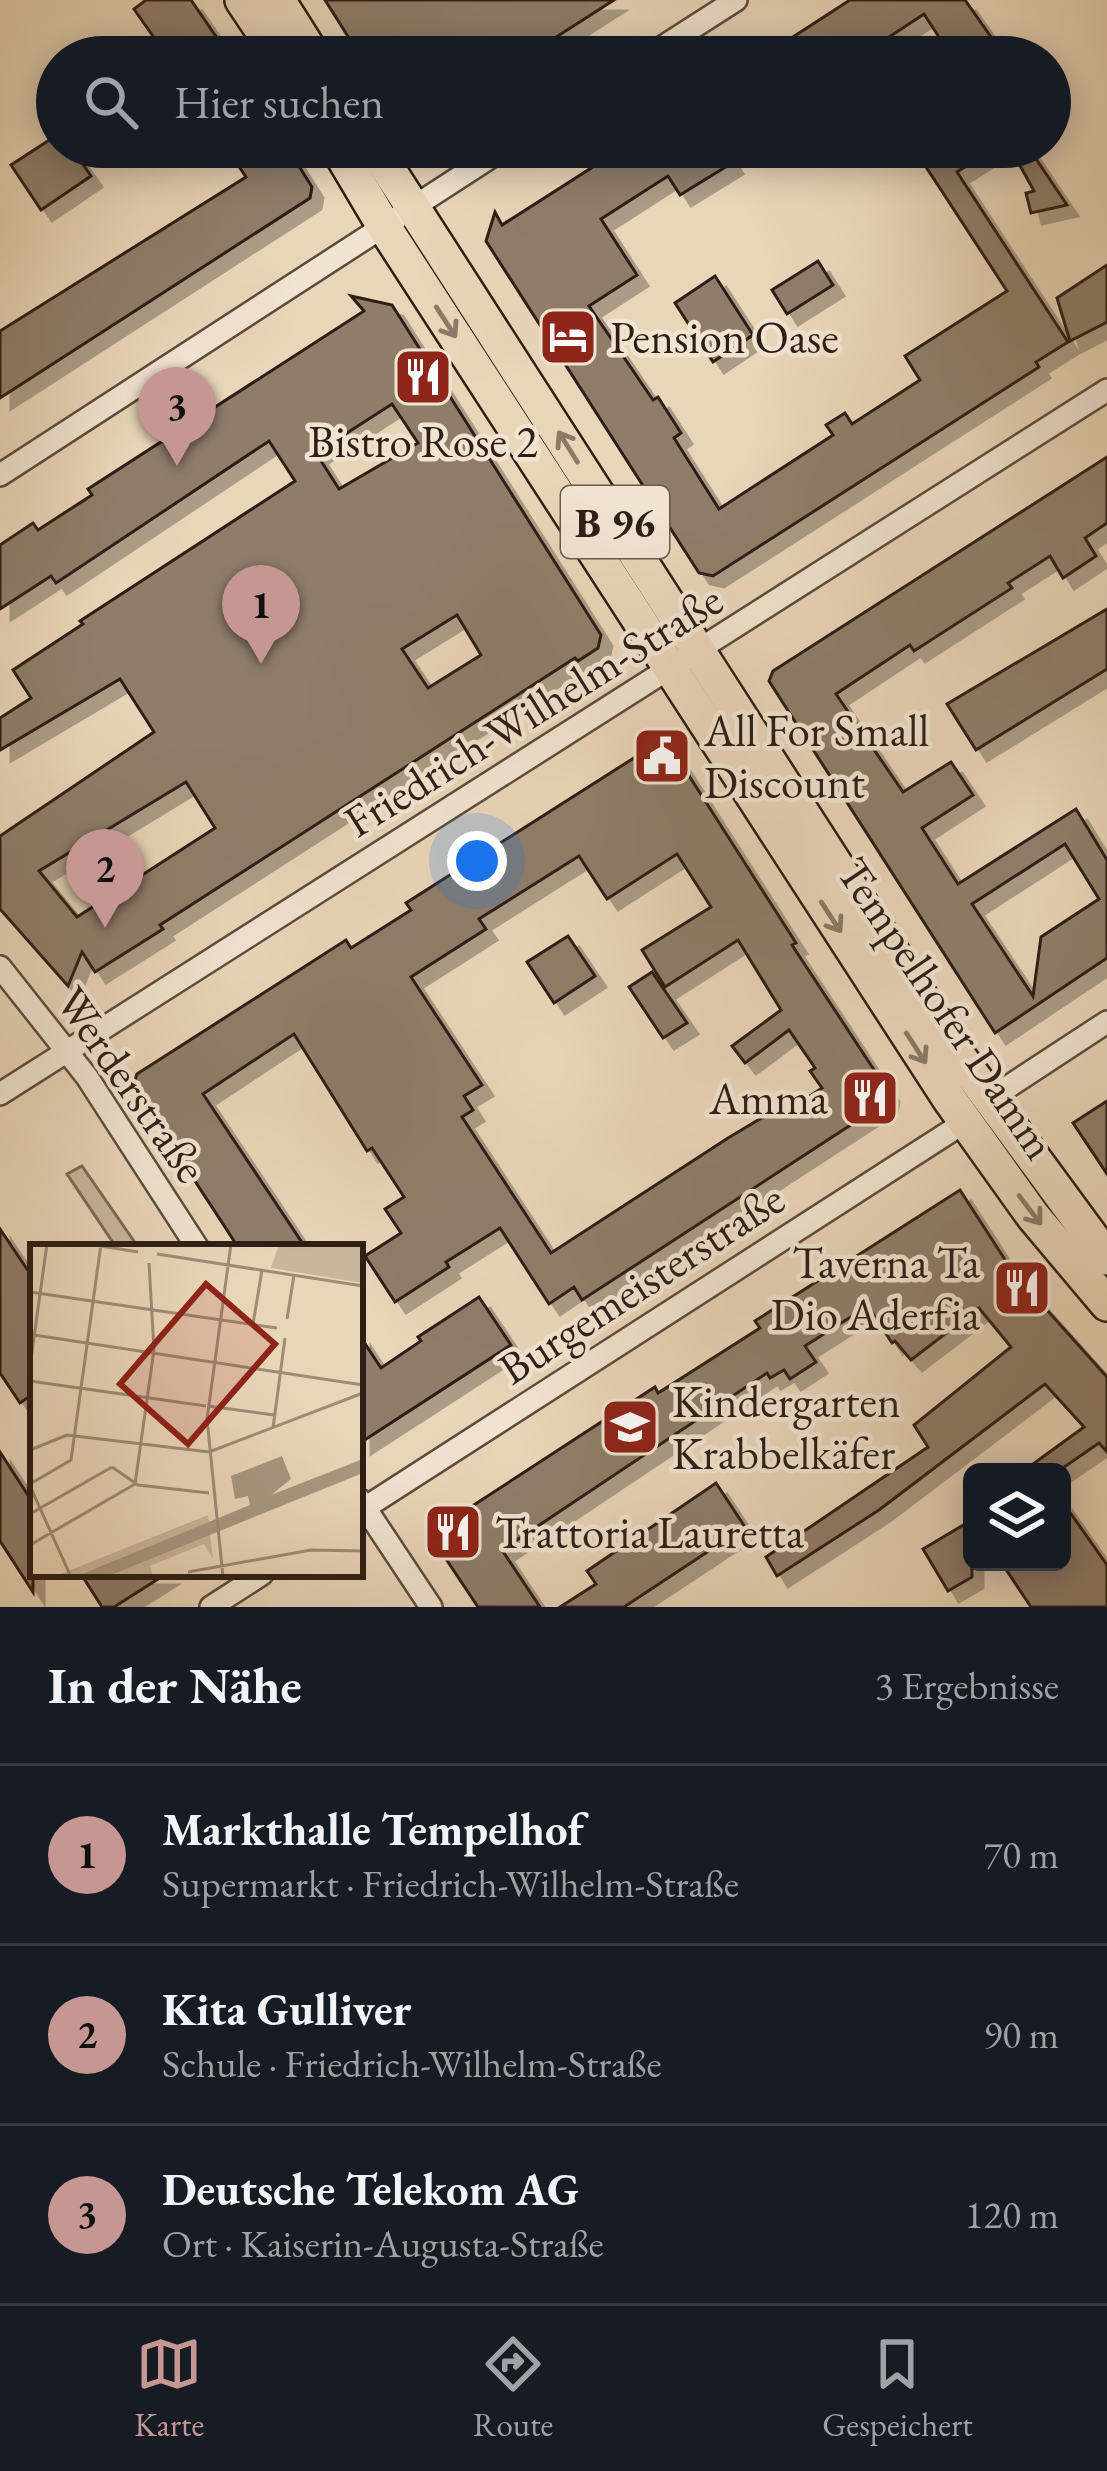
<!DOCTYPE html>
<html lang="de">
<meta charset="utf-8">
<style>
:root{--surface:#171b24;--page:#20242c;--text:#f1f3f6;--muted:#9ea1a6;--line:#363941;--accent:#c59692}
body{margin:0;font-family:"EB Garamond",serif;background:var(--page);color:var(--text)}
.controls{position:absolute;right:36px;bottom:36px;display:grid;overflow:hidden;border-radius:18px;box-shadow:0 6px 30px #0003}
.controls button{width:108px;height:108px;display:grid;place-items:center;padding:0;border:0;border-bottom:3px solid var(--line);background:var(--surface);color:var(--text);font:60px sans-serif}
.you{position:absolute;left:477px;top:861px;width:42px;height:42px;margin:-30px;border:9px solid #fff;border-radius:50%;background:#1a73e8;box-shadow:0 0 0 18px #1a73e833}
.badge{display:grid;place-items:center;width:78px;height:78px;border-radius:50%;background:var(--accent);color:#111;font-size:39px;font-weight:700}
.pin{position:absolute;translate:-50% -99px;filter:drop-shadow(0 3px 6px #0008)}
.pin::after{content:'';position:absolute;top:63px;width:42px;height:36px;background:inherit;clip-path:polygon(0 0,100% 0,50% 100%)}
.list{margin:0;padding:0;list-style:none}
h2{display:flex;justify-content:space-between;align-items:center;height:156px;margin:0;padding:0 48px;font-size:51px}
h2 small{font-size:39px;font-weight:400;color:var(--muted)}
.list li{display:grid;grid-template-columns:78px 1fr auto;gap:36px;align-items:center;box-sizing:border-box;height:180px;padding:0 48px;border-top:3px solid var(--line)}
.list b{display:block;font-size:45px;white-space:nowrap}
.list p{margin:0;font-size:39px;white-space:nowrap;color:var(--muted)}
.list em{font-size:39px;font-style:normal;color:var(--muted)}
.icon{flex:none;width:66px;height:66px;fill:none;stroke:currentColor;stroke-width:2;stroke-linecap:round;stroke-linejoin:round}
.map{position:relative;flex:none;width:1107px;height:1607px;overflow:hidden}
.search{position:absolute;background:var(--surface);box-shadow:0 6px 30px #0003;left:36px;right:36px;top:36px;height:132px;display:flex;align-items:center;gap:30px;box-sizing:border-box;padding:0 42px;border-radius:66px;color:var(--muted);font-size:45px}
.sheet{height:696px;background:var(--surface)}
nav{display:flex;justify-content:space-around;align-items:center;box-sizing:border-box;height:168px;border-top:3px solid var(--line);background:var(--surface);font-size:33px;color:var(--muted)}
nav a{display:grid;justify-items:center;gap:6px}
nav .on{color:var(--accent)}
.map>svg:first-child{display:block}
.green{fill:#c9b69c;stroke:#7b6a59;stroke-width:3}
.building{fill:#8f7d6a;stroke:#2d1e16;stroke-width:3;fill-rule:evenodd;filter:url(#shadow)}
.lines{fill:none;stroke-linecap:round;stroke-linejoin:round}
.minor-casing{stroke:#5c4c3e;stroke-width:26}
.primary-casing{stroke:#2d1e16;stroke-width:38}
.minor{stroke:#f1e4d1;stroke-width:21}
.primary{stroke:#e9d5b8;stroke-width:33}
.oneway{stroke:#8b7a67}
.labels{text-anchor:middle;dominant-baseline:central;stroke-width:9;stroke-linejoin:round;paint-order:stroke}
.shield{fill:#f1e4d1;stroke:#68594e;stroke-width:3}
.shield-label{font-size:42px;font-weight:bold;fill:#2d1e16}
.poi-label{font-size:45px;fill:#2d1e16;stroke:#f1e4d1;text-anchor:start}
.street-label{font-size:45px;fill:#2d1e16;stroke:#f1e4d1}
.inset-road{fill:none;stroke:#9e8c77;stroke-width:3}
.view{fill:#8f2418;fill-opacity:0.15;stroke:#8f2418;stroke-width:6}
.inset-edge{fill:none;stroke:#2d1e16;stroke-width:6}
</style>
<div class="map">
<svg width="1107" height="1607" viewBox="0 0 1107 1607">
<defs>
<filter id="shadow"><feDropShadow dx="11" dy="11" stdDeviation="0" flood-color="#0004"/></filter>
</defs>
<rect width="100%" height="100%" fill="#e9d5b8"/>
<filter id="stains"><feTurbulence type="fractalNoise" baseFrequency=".00167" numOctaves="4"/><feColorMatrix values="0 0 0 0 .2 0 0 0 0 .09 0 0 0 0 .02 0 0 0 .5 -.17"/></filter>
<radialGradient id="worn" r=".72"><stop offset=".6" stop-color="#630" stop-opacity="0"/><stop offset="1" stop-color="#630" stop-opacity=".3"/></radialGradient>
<path class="green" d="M82,1166L138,1247H116L67,1174Z"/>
<g class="building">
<path d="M146,0H191L230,57H128L155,39L134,9Z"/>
<path d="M325,0H614L525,57H361Z"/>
<path d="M850,0H965L1005,57H952L924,14L874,47L880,57H762Z"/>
<path d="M57,135V147H71L91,176L41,210L11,165Z"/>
<path d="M226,147H287L312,187L310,198L0,398V331L246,177Z"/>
<path d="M624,147H722L732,163L680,195L668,176L601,219L637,275L589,306L653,400L658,397L681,433L674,438L719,509L833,435L826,425L845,413L852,424L920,380L905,356L1007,291L913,147H996L957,172L1068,342L1036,362L1039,367L713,576L699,573L486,241L495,212L502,225Z"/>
<path d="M1018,147H1028L1067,205L1031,213L1026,193L1034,191L1012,151Z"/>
<path d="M818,261L833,285L787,314L772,290Z"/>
<path d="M1107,265V322L1070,341L1057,298Z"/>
<path d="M715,276L753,335L713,362L675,303Z"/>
<path d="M351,296L392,305L601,635L598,648L578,661L575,658L160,925L163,929L95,972L82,952L68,986L0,909V836L154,732L120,679L0,750V718L31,698L13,670L83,624L80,621L295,481L269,441L56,583L51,576L0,609V545L33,523L38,530L92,495L88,489L364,311ZM392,404L418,443L339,489L316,453ZM457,615L481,655L428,688L402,649ZM186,782L215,828L77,917L39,871Z"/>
<path d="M1107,457V523L1085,538L1096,556L1063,578L1050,556L1008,583L1012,588L914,651L910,645L836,694L903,792L951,762L973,795L922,828L958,884L1076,809L1107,860V958L995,1033L769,681L773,671ZM1065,844L1099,899L1041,937L1033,996L972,904Z"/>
<path d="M1107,609V669L976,750L947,704Z"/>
<path d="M659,742L670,746L796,943L792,945L888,1091L886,1102L582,1300L574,1287L549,1304L500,1228L446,1262L449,1267L395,1302L365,1256L401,1233L385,1209L404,1197L372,1148L367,1151L294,1034L203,1094L305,1247H238L133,1086L137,1074L346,940L351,948L411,910L406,903ZM677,854L711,907L642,950L665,987L738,940L781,1010L732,1046L745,1063L789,1030L815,1068L810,1071L822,1088L784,1113L780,1107L728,1138L551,1253L462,1117L473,1110L464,1096L482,1085L411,977L486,929L479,919L579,856L607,899Z"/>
<path d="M568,936L595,976L554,1003L527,962Z"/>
<path d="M652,972L687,1023L663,1038L629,987Z"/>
<path d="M1107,1101V1174L1073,1123Z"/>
<path d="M960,1190L1013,1272L1107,1377V1452L1099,1443L1057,1472H1022L1084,1427L1045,1384L879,1510L777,1576L766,1557L928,1447L914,1425L1011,1347L979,1308L911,1360L895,1341L892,1343L868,1306L805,1346L816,1362L790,1379L784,1370L770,1378L767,1373L502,1550L540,1607H478L434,1541L437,1523L457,1510L460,1514L655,1387L658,1393L760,1328L755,1321Z"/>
<path d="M0,1229L33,1278V1394L20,1403L0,1373Z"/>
<path d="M479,1297L511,1345L360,1443V1336L381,1368L421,1341L418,1337Z"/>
<path d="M0,1452L33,1503V1592L0,1541Z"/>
<path d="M716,1483L745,1527L624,1607H560L596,1584L587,1571Z"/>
<path d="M1062,1501L1107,1565V1607H1031L1001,1562H1062Z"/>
<path d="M972,1520V1577L948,1591L923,1549Z"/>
<path d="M81,1574H166L114,1607H102Z"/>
</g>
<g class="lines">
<defs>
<g id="minor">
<path d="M647,57L736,0"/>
<path d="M0,475L506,147"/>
<path d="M0,967L87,1077L197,1247"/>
<path d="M0,1094L1107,390"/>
<path d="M988,1100L1107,1022"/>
<path d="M360,1500L431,1607"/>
<path d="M360,1511L965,1122"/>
<path d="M211,1607L262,1574"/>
</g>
<g id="primary">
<path d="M242,0L280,57"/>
<path d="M278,0L314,57"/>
<path d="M337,147L385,228L950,1100L1033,1216L1107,1304"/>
<path d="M374,147L960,1058L1107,1258"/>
</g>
</defs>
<use href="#minor" class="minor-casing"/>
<use href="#primary" class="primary-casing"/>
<use href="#minor" class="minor"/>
<use href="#primary" class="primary"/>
</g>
<defs><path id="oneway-shaft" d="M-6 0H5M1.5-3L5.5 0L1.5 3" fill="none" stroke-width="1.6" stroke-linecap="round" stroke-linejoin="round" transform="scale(3)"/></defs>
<g class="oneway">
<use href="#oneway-shaft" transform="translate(446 322) rotate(57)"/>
<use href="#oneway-shaft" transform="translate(568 447) rotate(-122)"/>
<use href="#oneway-shaft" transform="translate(831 917) rotate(57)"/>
<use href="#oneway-shaft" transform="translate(916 1048) rotate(57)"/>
<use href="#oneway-shaft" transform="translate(1030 1210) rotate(53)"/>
</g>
<defs>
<symbol id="hotel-square" viewBox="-11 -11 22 22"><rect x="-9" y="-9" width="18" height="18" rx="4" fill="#8f2418" stroke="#f1e4d1"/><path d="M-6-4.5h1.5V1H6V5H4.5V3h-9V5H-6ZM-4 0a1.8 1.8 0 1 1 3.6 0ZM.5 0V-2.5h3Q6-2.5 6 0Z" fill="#fff"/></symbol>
<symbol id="restaurant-square" viewBox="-11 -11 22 22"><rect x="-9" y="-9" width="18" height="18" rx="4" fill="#8f2418" stroke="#f1e4d1"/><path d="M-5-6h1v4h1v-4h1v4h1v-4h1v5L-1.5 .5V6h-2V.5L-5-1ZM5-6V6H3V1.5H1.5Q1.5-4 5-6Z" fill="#fff"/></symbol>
<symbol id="civic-square" viewBox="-11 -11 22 22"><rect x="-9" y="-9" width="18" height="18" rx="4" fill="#8f2418" stroke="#f1e4d1"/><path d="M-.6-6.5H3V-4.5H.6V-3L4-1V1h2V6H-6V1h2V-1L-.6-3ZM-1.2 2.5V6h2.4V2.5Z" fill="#fff"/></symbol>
<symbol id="school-square" viewBox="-11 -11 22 22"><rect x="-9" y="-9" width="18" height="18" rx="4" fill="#8f2418" stroke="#f1e4d1"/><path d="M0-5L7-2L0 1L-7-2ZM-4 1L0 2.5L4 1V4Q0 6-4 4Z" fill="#fff"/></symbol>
</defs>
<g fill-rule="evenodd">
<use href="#hotel-square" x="535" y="304" width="66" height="66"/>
<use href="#restaurant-square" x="390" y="344" width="66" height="66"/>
<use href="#civic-square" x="629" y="723" width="66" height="66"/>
<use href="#restaurant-square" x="837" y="1065" width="66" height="66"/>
<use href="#restaurant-square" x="989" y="1255" width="66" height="66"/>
<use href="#school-square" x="597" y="1394" width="66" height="66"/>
<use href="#restaurant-square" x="420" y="1499" width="66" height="66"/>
</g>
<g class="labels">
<rect class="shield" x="561" y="486" width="108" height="72" rx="9"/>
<g class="shield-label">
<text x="615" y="522">B 96</text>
</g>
<g class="poi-label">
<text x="610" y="337">Pension Oase</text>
<text x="423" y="441" text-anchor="middle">Bistro Rose 2</text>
<text x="704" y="730">All For Small<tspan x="704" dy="52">Discount</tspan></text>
<text x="828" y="1098" text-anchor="end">Amma</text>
<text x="980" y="1262" text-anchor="end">Taverna Ta<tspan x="980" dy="52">Dio Aderfia</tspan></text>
<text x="672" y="1401">Kindergarten<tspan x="672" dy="52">Krabbelkäfer</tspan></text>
<text x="495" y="1532">Trattoria Lauretta</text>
</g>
<g class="street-label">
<text transform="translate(533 710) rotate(-32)">Friedrich-Wilhelm-Straße</text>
<text transform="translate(947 1008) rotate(56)">Tempelhofer Damm</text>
<text transform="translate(132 1084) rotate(55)">Werderstraße</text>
<text transform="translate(641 1283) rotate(-33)">Burgemeisterstraße</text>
</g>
</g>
<g transform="translate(30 1244)">
<rect width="333" height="333" fill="#e9d5b8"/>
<path d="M249,0H333V39L241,24ZM178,271L179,280L45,333H23ZM180,290L183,315L174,300L120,322L123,333H76Z" fill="#c9b69c"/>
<path d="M252,212L261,235L241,251L333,215V229L76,333H45L220,261L218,252L205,255L201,232Z" fill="#a99781"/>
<path class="inset-road" d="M58,0L108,8M127,10L333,42M0,48L247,84M257,75L264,31M223,80L232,26M4,91L333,141M0,122L17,0M0,137L176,162M178,162L244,171M243,184L255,94M0,206L37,191L179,208M179,208L333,149M82,223L108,241L179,249M0,240L41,216L71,0M105,240L124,106L119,19M0,242L41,333M0,270L82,223M0,301L105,240M158,328L281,306L333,307M193,333L177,175L201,0"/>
<path class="view" d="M176,40L245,100L158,200L90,140Z"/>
<rect width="333" height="333" class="inset-edge"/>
</g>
<rect width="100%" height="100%" filter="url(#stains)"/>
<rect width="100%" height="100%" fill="url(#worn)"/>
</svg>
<div class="controls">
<button><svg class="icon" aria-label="layers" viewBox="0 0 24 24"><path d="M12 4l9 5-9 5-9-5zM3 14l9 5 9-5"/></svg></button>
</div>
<div class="you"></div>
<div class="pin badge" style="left:261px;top:664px">1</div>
<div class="pin badge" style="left:105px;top:928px">2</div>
<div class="pin badge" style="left:177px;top:466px">3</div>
<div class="search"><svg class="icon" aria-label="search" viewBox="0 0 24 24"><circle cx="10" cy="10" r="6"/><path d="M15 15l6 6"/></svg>Hier suchen</div>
</div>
<section class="sheet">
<h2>In der Nähe<small>3 Ergebnisse</small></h2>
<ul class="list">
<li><span class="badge">1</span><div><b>Markthalle Tempelhof</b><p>Supermarkt · Friedrich-Wilhelm-Straße</p></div><em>70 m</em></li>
<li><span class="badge">2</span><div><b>Kita Gulliver</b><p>Schule · Friedrich-Wilhelm-Straße</p></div><em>90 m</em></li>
<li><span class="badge">3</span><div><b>Deutsche Telekom AG</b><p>Ort · Kaiserin-Augusta-Straße</p></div><em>120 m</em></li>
</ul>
</section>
<nav>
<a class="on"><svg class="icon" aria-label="map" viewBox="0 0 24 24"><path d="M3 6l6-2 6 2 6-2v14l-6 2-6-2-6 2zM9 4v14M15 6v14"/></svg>Karte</a>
<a><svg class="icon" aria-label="directions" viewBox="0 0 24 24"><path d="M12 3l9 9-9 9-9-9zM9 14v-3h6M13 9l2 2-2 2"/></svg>Route</a>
<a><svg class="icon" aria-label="saved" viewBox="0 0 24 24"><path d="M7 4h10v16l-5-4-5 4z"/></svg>Gespeichert</a>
</nav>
